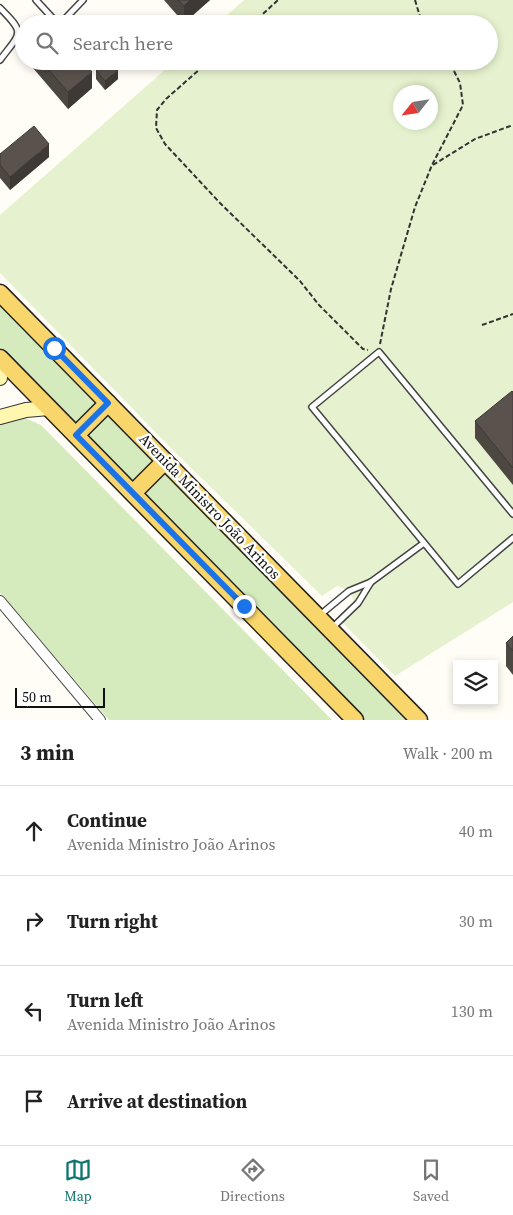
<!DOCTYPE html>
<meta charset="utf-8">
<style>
:root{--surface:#fff;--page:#f6f6f6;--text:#222;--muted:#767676;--line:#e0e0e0;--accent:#0f766e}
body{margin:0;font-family:"Source Serif 4",serif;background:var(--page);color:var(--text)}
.controls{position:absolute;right:15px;bottom:15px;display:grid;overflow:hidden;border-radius:0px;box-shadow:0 2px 8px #0003}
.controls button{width:45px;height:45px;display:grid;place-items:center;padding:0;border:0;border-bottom:1px solid var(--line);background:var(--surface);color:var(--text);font:25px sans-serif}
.compass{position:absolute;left:393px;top:85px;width:45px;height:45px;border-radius:50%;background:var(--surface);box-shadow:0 2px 8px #0003;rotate:240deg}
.scale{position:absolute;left:15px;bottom:12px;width:90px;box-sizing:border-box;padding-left:5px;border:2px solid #111;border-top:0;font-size:14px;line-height:18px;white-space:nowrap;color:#111;-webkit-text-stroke:4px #fff;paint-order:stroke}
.stop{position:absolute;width:15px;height:15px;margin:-11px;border:4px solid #1a73e8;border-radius:50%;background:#fff}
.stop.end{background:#1a73e8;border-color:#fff;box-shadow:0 1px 5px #0008}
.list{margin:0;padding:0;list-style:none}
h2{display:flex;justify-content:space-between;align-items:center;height:65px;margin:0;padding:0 20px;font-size:21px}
h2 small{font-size:16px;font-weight:400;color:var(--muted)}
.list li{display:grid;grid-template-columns:32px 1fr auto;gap:15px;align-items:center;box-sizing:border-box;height:90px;padding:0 20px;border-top:1px solid var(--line)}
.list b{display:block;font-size:19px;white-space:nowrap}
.list p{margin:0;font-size:16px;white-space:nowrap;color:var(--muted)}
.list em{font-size:16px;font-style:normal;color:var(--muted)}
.icon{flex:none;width:28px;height:28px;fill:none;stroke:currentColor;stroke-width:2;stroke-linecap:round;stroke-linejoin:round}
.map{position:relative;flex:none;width:513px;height:720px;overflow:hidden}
.search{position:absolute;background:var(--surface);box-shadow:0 2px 8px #0003;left:15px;right:15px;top:15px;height:55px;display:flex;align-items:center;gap:12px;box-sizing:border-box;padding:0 18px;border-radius:28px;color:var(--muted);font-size:19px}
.sheet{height:425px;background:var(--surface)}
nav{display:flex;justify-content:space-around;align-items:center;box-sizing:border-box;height:70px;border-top:1px solid var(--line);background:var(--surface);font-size:14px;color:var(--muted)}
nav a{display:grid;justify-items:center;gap:2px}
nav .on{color:var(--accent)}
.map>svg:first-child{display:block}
.green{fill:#d5ebbd}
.pitch{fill:#e6f2cf;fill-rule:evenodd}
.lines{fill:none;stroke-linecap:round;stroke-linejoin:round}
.lane-casing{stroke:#444;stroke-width:8}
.street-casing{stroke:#444;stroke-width:12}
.secondary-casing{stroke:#333;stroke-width:16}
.primary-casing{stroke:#222;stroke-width:19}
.path{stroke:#333;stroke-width:2;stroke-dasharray:5 2.5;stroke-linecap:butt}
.lane{stroke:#fff;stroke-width:5}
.street{stroke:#fff;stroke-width:10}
.secondary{stroke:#fff6b0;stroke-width:14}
.primary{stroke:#f9d66b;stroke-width:16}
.wall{fill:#4d4742}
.shaded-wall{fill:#3f3936}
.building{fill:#5a524d;stroke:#3f3936}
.route{stroke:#1a73e8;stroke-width:6}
.labels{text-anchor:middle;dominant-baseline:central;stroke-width:5;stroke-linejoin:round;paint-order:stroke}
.street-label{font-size:15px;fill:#111;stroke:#fff}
</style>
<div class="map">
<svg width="513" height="720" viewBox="0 0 513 720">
<rect width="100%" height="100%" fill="#fffdf5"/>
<g class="green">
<path d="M0,302L412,720H365L0,347Z"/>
<path d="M23,417L41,425L332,720H109L0,593V421Z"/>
</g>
<path class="pitch" d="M244,0H513V602L395,676L341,621L355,610C355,597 349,589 337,586L322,596L176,453L0,273V215L175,61H489V24H217ZM400,92H430V122H400Z"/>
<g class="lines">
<defs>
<g id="lane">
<path d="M36,0L58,24"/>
<path d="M0,8C26,34 21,32 0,60"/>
<path d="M60,24L83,0"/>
<path d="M513,514L379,352L312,407L458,584L513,538"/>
<path d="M320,615L349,591L371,582L424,543"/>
<path d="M333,627L358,603L371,582"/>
</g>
<path id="street" d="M0,601L100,720"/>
<g id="secondary">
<path d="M0,369V378"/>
<path d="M0,417L26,410L49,408"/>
</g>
<g id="primary">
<path d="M0,293L419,720"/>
<path d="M0,358L355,720"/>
<path d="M76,435L108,403"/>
<path d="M133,493L165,461"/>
</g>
</defs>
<use href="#lane" class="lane-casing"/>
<use href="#street" class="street-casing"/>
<use href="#secondary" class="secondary-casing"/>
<use href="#primary" class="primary-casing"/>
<g class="path">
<path d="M415,0L421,20L424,24"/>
<path d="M252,24L278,0"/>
<path d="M209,61L166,99L157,110L156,128L165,144L220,203L300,281L319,305L363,349L368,350"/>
<path d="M433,165L475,139L513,125"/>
<path d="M482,325L513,314"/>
<path d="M380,344L391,289L415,207L432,165L463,105L460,83L449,61"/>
</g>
<use href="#lane" class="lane"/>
<use href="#street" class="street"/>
<use href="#secondary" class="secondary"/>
<use href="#primary" class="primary"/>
</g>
<g class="wall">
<path d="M164,0H210L184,23Z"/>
<path d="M24,37V58L22,55V38Z"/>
<path d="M27,61H83L92,88L68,109Z"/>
<path d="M96,70L118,79L105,90L96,79Z"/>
<path d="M0,154L49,157L10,190L0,178Z"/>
<path d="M513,392V485L475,438V421Z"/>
<path d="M513,636V675L506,666V643Z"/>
</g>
<g class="shaded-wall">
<path d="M190,0H210L184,23V6Z"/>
<path d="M118,70V79L105,90V81Z"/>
<path d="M92,72V88L68,109V92Z"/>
<path d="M49,144V157L10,190V177Z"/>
</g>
<g class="building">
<path d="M178,0H190L184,6Z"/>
<path d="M46,18L51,24H39Z"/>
<path d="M41,61H83L92,72L68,92Z"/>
<path d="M107,61H110L118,70L105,81L96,70Z"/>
<path d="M34,126L49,144L10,177L0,165V154Z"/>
<path d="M512,391L513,392V468L475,421Z"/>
<path d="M513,636V651L506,643Z"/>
</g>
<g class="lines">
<path class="route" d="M54,348L108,403L76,435L244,606"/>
</g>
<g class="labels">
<g class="street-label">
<text transform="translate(210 506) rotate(46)">Avenida Ministro João Arinos</text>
</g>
</g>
</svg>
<div class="controls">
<button><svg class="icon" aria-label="layers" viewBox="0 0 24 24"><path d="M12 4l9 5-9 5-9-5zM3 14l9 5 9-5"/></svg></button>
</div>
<svg class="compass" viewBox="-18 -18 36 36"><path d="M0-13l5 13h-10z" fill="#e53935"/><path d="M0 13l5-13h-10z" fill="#767676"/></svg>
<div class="scale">50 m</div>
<div class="stop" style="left:54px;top:348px"></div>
<div class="stop end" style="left:244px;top:606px"></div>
<div class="search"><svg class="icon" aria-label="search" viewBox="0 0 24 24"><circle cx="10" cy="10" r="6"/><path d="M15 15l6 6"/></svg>Search here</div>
</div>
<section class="sheet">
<h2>3 min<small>Walk · 200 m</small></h2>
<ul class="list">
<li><svg class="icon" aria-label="ahead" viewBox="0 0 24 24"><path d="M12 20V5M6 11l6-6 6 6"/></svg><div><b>Continue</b><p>Avenida Ministro João Arinos</p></div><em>40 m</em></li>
<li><svg class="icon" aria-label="right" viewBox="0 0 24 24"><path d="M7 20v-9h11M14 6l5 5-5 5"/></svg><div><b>Turn right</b></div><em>30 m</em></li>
<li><svg class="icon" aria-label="left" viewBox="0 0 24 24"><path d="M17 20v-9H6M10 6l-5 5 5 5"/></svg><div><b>Turn left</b><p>Avenida Ministro João Arinos</p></div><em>130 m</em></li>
<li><svg class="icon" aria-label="arrive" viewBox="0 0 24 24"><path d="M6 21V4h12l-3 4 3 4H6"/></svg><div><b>Arrive at destination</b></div></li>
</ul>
</section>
<nav>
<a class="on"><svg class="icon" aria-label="map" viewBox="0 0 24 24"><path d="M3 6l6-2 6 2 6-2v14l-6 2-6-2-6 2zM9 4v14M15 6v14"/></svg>Map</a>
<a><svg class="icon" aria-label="directions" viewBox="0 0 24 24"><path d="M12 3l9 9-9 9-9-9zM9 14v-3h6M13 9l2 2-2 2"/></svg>Directions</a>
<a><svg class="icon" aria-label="saved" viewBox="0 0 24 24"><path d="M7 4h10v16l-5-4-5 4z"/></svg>Saved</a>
</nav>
